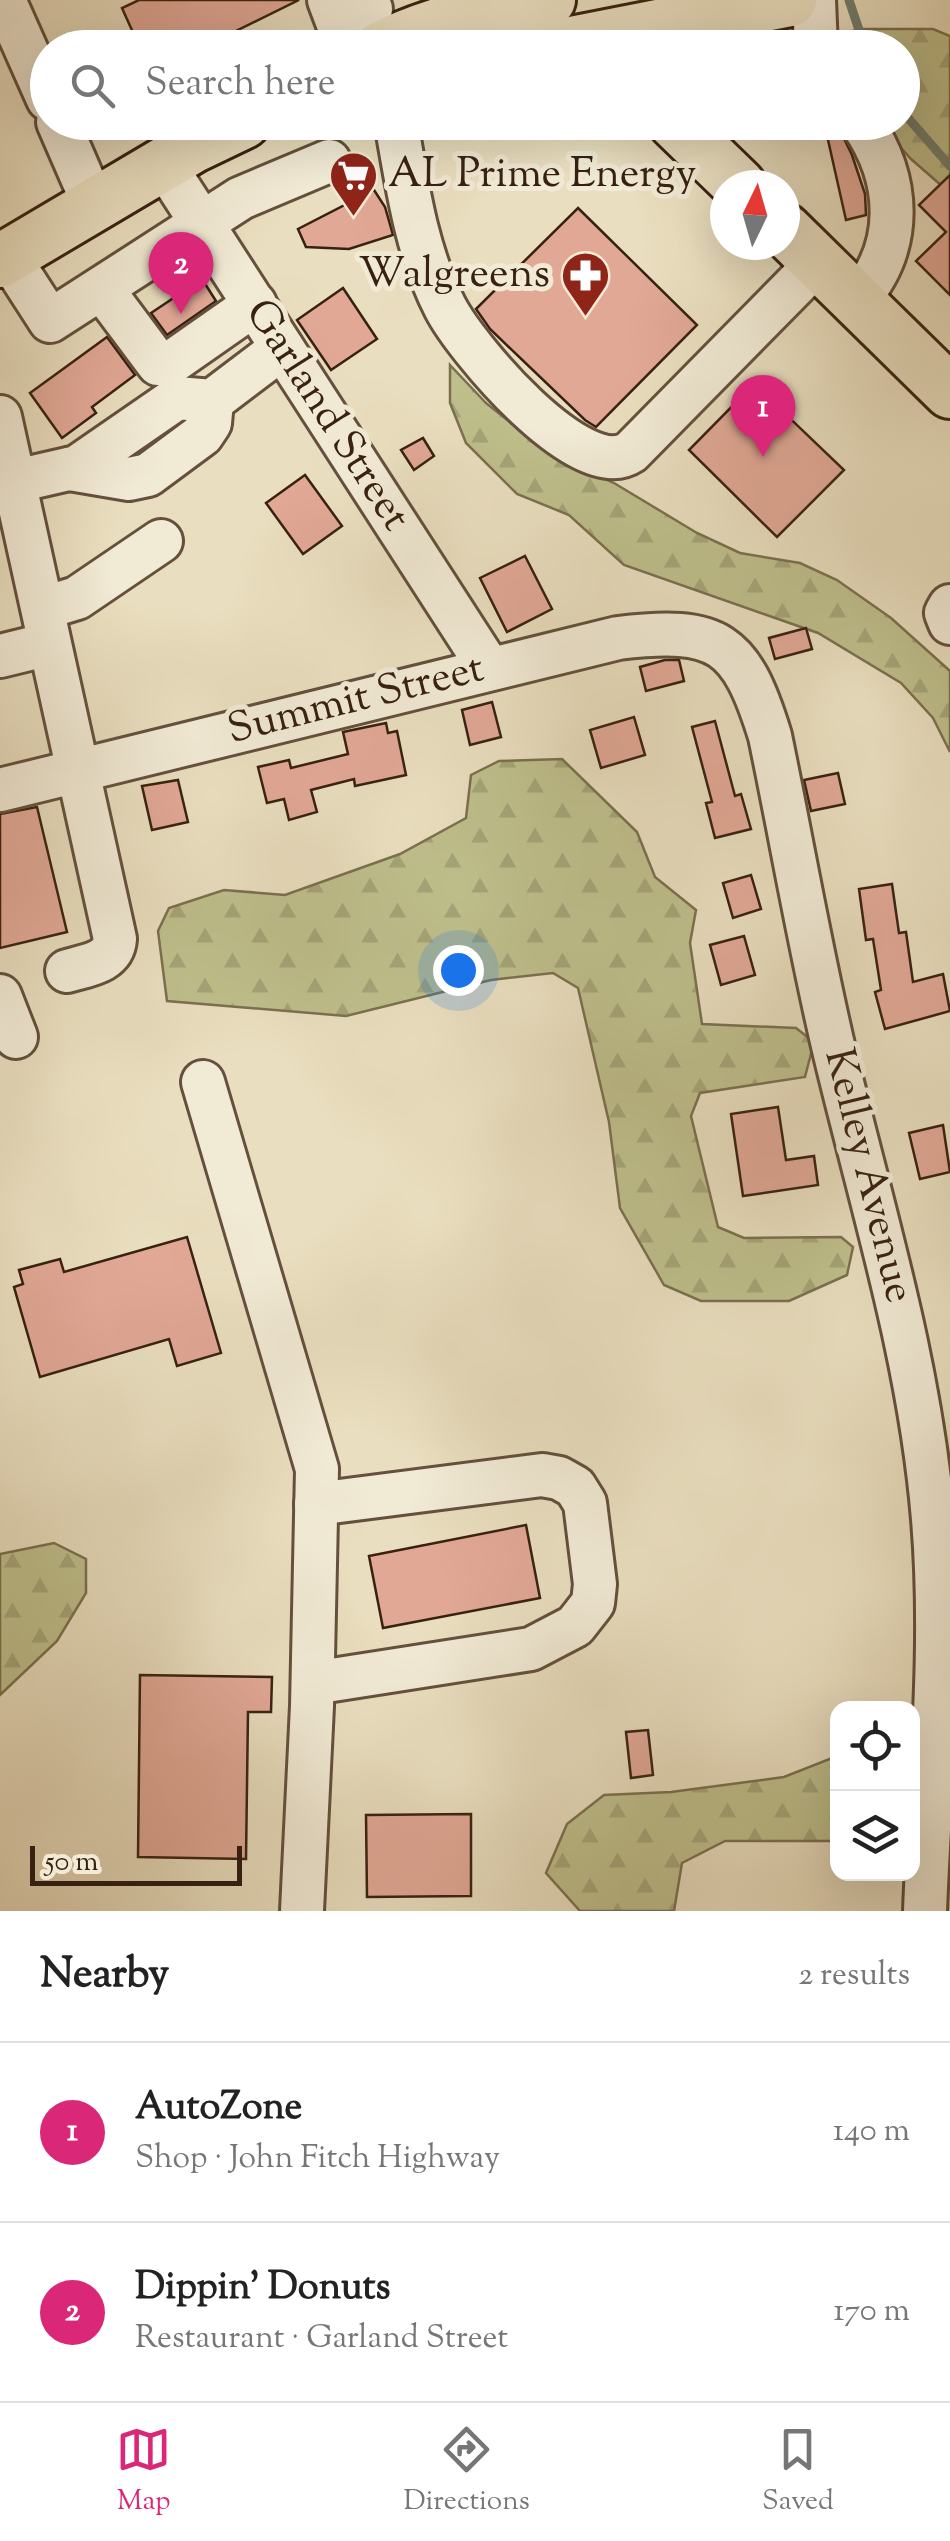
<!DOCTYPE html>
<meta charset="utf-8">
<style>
:root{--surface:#fff;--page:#f2f2f2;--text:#222;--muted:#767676;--line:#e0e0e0;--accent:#db2777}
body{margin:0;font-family:"Sorts Mill Goudy",serif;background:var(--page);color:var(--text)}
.controls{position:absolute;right:30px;bottom:30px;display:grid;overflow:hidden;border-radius:20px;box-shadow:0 10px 40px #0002}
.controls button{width:90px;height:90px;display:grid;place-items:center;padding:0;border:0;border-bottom:2px solid var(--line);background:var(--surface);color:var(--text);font:50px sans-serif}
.compass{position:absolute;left:710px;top:170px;width:90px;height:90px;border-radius:50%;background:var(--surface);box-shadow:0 10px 40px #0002;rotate:5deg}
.scale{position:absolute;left:30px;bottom:25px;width:212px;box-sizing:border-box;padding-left:10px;border:5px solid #382111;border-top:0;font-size:28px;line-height:35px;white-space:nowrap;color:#382111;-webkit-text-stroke:8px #f1ead5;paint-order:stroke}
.you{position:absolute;left:458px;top:970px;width:35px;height:35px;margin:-25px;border:8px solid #fff;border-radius:50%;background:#1a73e8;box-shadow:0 0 0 15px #1a73e833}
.badge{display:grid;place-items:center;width:65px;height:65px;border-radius:50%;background:var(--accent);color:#fff;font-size:32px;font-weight:700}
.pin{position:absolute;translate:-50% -82px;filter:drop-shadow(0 2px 5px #0008)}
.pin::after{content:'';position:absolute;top:52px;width:35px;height:30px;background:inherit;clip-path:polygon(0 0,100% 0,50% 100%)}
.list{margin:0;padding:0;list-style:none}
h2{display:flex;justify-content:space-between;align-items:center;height:130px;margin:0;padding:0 40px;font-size:42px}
h2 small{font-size:32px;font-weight:400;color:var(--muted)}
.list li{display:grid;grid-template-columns:65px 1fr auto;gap:30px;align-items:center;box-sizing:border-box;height:180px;padding:0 40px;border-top:2px solid var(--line)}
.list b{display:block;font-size:38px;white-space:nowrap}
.list p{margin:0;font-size:32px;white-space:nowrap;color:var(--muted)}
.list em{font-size:32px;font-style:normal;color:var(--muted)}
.icon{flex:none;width:55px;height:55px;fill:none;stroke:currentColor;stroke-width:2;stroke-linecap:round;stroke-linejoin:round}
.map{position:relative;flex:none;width:950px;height:1911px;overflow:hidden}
.search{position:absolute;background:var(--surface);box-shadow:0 10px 40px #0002;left:30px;right:30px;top:30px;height:110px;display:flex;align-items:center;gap:25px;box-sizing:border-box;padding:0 35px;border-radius:55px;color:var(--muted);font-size:38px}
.sheet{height:490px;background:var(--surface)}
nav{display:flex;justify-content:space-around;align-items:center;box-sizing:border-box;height:140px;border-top:2px solid var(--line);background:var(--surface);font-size:28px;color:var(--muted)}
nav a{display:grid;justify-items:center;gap:5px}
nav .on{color:var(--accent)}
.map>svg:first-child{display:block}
.forest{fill:url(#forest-firs);stroke:#7b704e;stroke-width:2.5}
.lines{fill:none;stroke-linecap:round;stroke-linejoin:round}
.stream{stroke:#717e70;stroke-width:9}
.building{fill:#e1a896;stroke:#382111;stroke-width:2.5}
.minor-casing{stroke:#64503c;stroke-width:48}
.major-casing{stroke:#382111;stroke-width:58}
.minor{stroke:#f1ead5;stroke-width:42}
.major{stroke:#e9debf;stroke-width:52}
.labels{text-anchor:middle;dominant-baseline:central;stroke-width:10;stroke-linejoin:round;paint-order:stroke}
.poi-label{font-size:42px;fill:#382111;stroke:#f1ead5;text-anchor:start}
.street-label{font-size:42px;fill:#382111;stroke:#f1ead5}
</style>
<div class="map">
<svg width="950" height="1911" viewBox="0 0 950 1911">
<defs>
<pattern id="forest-firs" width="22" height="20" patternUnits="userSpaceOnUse" patternTransform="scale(2.5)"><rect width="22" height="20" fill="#bebf8c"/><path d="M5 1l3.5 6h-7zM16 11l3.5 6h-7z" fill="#a4a478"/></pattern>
</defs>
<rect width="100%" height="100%" fill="#e9debf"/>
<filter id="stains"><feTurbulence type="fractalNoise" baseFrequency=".002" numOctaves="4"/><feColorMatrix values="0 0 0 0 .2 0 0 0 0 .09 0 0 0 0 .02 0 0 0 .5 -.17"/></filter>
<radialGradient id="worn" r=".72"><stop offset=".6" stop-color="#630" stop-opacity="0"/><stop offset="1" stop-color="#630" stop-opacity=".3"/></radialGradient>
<g class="forest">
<path d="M858,29H933L950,36V193L911,159L879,123L902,122V48H830L837,37Z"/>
<path d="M450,365L486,403L550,454L614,483L697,533L740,553L800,563L837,580L891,618L950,671V752L933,718L901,683L818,633L624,565L569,515L517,494L466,443L450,403Z"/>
<path d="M562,759L637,832L655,877L696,910L690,943L702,1024L796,1028L814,1042L805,1077L700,1093L691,1116L718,1227L744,1238L841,1237L853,1247L847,1275L789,1301H701L664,1285L620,1208L609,1122L578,988L553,973L491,980L346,1016L167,1001L158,931L169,908L224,890L285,895L400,854L466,818L471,775L499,761Z"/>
<path d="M54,1543L86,1559V1593L57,1641L0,1695V1554Z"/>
<path d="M837,1756V1841H725L682,1863L674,1911H580L546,1873L567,1824L604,1795L671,1792L784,1777Z"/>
</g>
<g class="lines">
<g class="stream">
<path d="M849,0L865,48"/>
<path d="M902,111L950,166"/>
</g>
</g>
<g class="building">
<path d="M139,0H299L201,48H140L122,8Z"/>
<path d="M824,122H836L852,155L865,194L866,215L846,220Z"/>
<path d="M950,175V295L916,261L946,232L919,205Z"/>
<path d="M374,190L385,207L393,235L349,249L306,247L298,229Z"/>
<path d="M578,208L697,325L596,427L585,420L490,329L476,309Z"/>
<path d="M202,279L216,301L167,335L151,313Z"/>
<path d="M343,288L377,339L331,370L297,320Z"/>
<path d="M107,337L135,375L92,407L96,413L62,438L30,393Z"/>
<path d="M754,384L844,470L777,537L689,450Z"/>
<path d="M423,438L434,456L414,470L401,450Z"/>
<path d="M305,475L342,526L303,554L266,503Z"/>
<path d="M525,556L552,609L507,632L480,578Z"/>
<path d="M806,628L812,649L775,659L769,638Z"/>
<path d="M665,660H679L684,681L646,691L640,667Z"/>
<path d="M492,702L501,737L470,745L462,710Z"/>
<path d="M634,717L645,755L601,768L590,730Z"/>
<path d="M715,721L735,796L741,794L751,829L715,838L706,803L712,802L692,727Z"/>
<path d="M386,723L388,733L397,731L406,775L355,786L354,779L311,790L317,812L289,820L284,799L267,803L258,767L289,760L291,768L348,754L343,732Z"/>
<path d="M838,773L845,804L811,811L804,780Z"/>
<path d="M178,780L188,822L152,830L142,786Z"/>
<path d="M37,807L67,932L0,948V814Z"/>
<path d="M751,875L761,909L733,918L723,883Z"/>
<path d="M892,884L899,933L906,932L913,982L943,974L950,1011L885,1029L875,992L881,990L873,939L866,940L859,889Z"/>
<path d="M744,936L755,975L721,985L710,945Z"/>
<path d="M778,1107L786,1160L814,1156L818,1185L743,1196L731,1114Z"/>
<path d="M943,1125L950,1172L920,1179L909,1133Z"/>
<path d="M187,1237L221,1353L177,1366L169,1339L40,1377L14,1287L23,1284L19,1270L60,1259L64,1272Z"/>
<path d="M526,1525L540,1598L383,1628L369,1556Z"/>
<path d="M140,1675L272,1677L271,1712H248L246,1859L138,1857Z"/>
<path d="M648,1730L653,1775L631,1778L626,1732Z"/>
<path d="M471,1814V1896L367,1897L366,1815Z"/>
</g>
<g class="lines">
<defs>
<g id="minor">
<path d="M4,0L48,99"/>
<path d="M329,0L347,48"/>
<path d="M814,0L816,48"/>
<path d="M338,23L371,9"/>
<path d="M58,122L94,205"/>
<path d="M396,122C407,184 416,251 445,307C466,348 581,485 631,452L818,262"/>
<path d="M163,163L489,668"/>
<path d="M8,256L50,321L241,198L329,161"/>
<path d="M102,289L158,364L172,362L255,304"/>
<path d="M857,300C904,247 901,179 861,122"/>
<path d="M0,417L115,939C113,963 87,965 67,971"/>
<path d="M70,469L129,479L148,475L202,435L210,423L212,401"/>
<path d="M16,481L77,467L177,398L212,401L282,348"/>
<path d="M950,606L946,613L950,623"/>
<path d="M44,608L77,598L161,541"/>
<path d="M0,656L49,644"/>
<path d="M0,790L618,638C719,626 741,642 770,736C792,842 810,949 835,1054C872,1208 920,1360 933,1519C944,1649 930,1781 925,1911"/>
<path d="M0,996L16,1037"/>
<path d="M203,1082L317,1469L312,1706L302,1911"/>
<path d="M313,1683L531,1649L575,1626L593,1603L595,1584L585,1503L575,1487L559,1478L542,1475L316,1504"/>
</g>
<g id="major">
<path d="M381,48C433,21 492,10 549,0"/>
<path d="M546,48L790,0"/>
<path d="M674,122L739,185"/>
<path d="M785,230L950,392"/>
<path d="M0,261L194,146L244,122"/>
</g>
</defs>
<use href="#minor" class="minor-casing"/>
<use href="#major" class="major-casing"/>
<use href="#minor" class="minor"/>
<use href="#major" class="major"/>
</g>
<defs>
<symbol id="supermarket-pin" viewBox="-11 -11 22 30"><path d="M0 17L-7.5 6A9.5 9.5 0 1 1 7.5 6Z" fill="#8f2418" stroke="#f1ead5"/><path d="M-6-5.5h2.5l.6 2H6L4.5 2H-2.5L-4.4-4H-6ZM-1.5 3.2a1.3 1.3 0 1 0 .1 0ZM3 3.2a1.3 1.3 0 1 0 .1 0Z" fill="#fff"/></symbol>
<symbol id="pharmacy-pin" viewBox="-11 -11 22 30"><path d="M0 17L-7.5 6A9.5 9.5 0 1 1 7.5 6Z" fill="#8f2418" stroke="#f1ead5"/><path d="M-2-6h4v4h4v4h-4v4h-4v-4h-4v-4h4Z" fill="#fff"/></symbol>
</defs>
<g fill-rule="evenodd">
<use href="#supermarket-pin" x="326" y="148" width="55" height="75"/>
<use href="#pharmacy-pin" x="558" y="248" width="55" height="75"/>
</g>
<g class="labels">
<g class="poi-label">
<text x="388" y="176">AL Prime Energy</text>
<text x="550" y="276" text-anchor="end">Walgreens</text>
</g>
<g class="street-label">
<text transform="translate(326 416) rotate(57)">Garland Street</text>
<text transform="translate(356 701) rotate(-14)">Summit Street</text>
<text transform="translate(867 1176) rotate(76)">Kelley Avenue</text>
</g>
</g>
<rect width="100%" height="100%" filter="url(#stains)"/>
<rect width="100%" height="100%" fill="url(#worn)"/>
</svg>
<div class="controls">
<button><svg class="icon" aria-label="locate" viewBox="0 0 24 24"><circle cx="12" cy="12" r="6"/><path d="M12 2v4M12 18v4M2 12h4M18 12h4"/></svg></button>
<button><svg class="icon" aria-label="layers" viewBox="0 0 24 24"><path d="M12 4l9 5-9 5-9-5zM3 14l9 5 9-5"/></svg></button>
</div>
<svg class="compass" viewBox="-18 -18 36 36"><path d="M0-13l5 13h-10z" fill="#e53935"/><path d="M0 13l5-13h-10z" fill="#767676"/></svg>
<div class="scale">50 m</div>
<div class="you"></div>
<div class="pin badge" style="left:763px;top:457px">1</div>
<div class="pin badge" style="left:181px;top:314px">2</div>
<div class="search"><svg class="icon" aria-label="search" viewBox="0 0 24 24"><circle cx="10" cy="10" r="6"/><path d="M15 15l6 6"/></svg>Search here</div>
</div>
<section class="sheet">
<h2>Nearby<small>2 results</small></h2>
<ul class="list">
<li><span class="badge">1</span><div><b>AutoZone</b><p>Shop · John Fitch Highway</p></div><em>140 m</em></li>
<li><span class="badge">2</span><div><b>Dippin' Donuts</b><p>Restaurant · Garland Street</p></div><em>170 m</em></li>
</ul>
</section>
<nav>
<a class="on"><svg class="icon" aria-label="map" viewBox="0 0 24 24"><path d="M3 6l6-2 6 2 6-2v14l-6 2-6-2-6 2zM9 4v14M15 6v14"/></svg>Map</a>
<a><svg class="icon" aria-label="directions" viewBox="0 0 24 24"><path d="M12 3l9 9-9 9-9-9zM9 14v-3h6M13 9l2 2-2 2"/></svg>Directions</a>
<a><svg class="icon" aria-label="saved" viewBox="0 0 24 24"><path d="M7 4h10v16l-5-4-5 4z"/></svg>Saved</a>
</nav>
